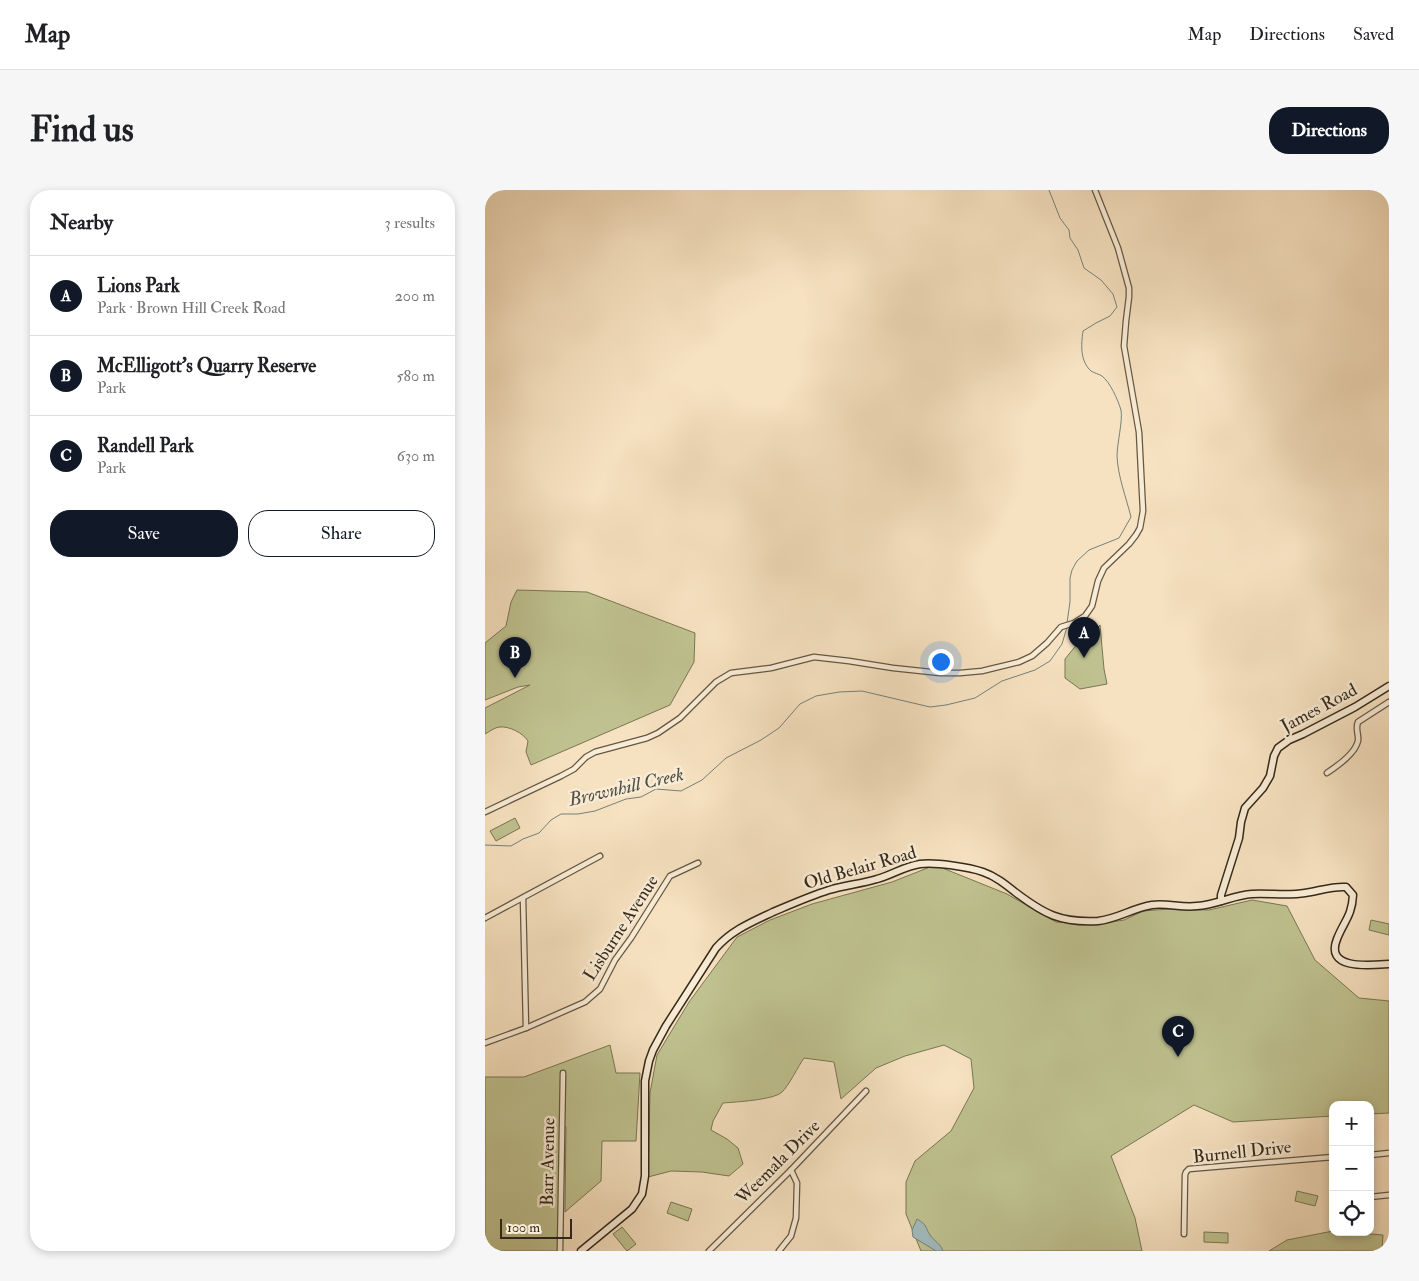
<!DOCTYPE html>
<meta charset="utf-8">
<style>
:root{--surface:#fff;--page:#f6f6f6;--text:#202124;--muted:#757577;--line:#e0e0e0;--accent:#111827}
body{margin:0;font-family:"IM FELL Double Pica",serif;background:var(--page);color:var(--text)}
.controls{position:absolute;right:15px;bottom:15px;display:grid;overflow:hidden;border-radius:10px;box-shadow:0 2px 8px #0003}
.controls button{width:45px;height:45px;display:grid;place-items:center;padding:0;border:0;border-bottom:1px solid var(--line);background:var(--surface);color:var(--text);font:25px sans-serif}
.scale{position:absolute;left:15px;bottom:12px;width:72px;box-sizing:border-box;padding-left:5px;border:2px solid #342919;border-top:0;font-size:14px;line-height:18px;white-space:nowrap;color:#342919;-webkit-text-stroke:4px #f9ecd6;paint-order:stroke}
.you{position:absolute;left:455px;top:471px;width:18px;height:18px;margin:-12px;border:4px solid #fff;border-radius:50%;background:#1a73e8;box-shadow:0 0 0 8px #1a73e833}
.badge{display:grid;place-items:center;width:32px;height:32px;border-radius:50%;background:var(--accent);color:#fff;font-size:16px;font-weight:700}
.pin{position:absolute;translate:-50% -41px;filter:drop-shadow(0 1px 2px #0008)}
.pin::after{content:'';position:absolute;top:26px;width:18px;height:15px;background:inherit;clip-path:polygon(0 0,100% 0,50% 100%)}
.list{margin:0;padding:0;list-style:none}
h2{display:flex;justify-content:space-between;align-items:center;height:65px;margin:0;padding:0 20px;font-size:21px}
h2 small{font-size:16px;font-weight:400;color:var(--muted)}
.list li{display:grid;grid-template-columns:32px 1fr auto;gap:15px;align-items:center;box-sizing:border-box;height:80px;padding:0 20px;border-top:1px solid var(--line)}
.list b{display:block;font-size:19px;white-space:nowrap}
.list p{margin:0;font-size:16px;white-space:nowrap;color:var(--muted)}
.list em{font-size:16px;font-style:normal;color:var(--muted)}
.actions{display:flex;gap:10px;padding:15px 20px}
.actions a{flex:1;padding:11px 0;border:1px solid var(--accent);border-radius:20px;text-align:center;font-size:18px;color:var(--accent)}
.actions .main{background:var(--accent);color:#fff}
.icon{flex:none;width:28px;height:28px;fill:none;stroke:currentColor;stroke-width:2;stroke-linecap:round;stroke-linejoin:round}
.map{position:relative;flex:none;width:904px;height:1061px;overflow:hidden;border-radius:20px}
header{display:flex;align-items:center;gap:30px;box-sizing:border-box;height:70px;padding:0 25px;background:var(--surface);border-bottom:1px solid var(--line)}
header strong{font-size:24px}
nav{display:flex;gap:28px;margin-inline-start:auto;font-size:18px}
.intro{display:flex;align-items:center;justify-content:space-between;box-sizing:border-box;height:120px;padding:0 30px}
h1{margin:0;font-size:35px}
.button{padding:12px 22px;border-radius:20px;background:var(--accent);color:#fff;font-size:18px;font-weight:700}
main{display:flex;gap:30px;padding:0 30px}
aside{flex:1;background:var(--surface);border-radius:20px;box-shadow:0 2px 8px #0003}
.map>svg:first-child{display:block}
.green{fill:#bfc290;stroke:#7a7654}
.water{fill:#a1bbbd;stroke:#75817b}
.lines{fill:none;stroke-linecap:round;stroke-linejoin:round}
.stream{stroke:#75817b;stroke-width:1}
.street-casing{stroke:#645743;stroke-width:7}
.secondary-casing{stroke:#342919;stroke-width:9}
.street{stroke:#f9ecd6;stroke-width:4.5}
.secondary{stroke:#f9ecd6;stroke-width:6}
.labels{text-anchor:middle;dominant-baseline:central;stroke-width:5;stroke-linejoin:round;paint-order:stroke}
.street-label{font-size:18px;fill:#342919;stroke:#f9ecd6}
.water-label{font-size:19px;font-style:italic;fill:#4f4e42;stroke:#f9ecd6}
</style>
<header>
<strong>Map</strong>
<nav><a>Map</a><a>Directions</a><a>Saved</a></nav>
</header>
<div class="intro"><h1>Find us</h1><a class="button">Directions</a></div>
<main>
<aside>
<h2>Nearby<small>3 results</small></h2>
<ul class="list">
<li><span class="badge">A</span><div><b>Lions Park</b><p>Park · Brown Hill Creek Road</p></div><em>200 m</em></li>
<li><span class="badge">B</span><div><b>McElligott's Quarry Reserve</b><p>Park</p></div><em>580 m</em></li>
<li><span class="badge">C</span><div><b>Randell Park</b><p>Park</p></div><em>630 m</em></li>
</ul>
<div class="actions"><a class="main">Save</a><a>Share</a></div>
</aside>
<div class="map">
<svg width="904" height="1061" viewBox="0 0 904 1061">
<rect width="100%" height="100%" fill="#f6e1c0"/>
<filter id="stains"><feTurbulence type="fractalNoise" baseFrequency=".004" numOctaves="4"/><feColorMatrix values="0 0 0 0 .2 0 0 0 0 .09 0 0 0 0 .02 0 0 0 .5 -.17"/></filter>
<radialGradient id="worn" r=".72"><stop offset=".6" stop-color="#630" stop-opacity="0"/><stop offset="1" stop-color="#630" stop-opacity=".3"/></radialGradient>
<g class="green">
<path d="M32,400L102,402L210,443L209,472L185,515L46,575L41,562L43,551C38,543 24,536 15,537C10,537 4,542 0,544V518L45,495L33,497L0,510V453L21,436L26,412Z"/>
<path d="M615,435L619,479L622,494L595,499L580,488V469L593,453L601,438L607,443Z"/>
<path d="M30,628L35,638L11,651L5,641Z"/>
<path d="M450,675L522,704L571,732L607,735L639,730L658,721L684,719L724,720L767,710L802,716L830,770L874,808L904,811V923L885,924V915H848V926L748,932L709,915L626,966L650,1028L657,1061H436L421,1024V992L430,971L466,941L489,898L486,869L459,855L420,866L391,878L356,909L349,872L319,868C314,875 303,897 297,902C289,910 250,912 238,913L228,931L226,940L242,949L253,958L258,974L244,986L217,982L186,981L163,987L165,903L172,865L204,812L252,747L285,730L327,714L407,692Z"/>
<path d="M886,730L904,734V745L884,740Z"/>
<path d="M125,855L131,883H155L151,951H117L116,991L80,1022L81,937H76L73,1061H0V887H39Z"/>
<path d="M812,1001L833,1006L830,1016L810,1011Z"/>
<path d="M186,1012L207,1019L203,1031L182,1023Z"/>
<path d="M137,1037L151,1054L142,1061L128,1044Z"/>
<path d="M848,1041L898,1045L897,1059L895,1061H784L802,1050Z"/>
<path d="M719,1042L743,1043V1053L719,1052Z"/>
</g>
<path class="water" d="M432,1029C443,1036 439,1035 445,1045C449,1051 455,1053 458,1061H451L428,1047L427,1040Z"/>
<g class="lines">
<g class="stream">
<path d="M564,0L575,28L584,40L585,48L593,60L599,78L616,90L628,104L632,117L625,126L611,133L598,141C596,155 595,171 606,181C609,183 614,184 617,186C625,192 633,210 636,220C638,230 632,254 632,266C633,287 641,307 646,327L634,348L604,360L592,371L587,380L585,388V412L582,433"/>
<path d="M0,655L26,656L38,649L54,643L66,630L76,624H93L110,621L141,609L156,607L171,599L196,601L217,590L241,568L276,550L294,538L315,514L331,506L354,502L377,501L445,517L461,515L490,508L517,491L550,480L565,471L577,454L582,437"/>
</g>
<defs>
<g id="street">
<path d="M842,583C852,576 870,564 873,551C874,544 870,539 873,532L904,512"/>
<path d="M0,622L76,586L89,579L101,567L110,562L162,548L173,543L195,528L231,492L246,483L286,478L329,467L364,471L408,478L455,483H475L497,481L534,472L547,466L562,453L576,437L589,433L600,426L607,416L613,391L619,378L644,354L651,345L655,338L658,321L654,242L639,156L641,131L644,107V98L633,58L610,0"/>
<path d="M38,708L41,838"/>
<path d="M0,728L115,666"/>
<path d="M0,853L41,838L100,812L115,799L130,770L146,748L185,686L213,673"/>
<path d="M885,965L904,963"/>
<path d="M885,1007L904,1005"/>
<path d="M699,1044L700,985L701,982L704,979L848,967"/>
<path d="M75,1061L78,883"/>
<path d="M224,1061L306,980L381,901"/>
<path d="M294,1061L306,1046L311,1028L312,993L306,980"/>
</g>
<g id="secondary">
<path d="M736,711V705L754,648L756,632L760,618L778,598L785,586L789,566L793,558L804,550L818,544L870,517L904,496"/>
<path d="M96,1061L147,1019L157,1004L160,986V891L164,871L168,860L181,836L231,758C247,740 267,732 288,722C307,714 325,706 344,700C360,695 376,694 392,689C407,685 420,676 435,674C450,672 484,677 498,682C510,686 520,694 530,702C559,724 575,733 613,731C632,729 648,718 667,715C682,713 697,718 712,716C731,715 749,705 767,704C785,703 803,706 820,703C834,701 847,696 861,697L868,705C867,726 859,731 852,749C839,781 887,775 904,774"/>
</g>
</defs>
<use href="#street" class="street-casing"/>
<use href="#secondary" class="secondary-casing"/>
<use href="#street" class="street"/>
<use href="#secondary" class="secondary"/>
</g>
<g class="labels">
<g class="street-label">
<text transform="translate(834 518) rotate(-28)">James Road</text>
<text transform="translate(375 678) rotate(-16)">Old Belair Road</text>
<text transform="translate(136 738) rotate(-57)">Lisburne Avenue</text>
<text transform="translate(757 962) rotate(-6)">Burnell Drive</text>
<text transform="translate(63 972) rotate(-89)">Barr Avenue</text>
<text transform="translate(293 972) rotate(-45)">Weemala Drive</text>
</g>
<g class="water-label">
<text transform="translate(141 597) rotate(-13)">Brownhill Creek</text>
</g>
</g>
<rect width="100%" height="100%" filter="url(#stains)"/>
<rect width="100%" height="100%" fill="url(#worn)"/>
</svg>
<div class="controls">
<button>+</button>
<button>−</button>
<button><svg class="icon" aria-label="locate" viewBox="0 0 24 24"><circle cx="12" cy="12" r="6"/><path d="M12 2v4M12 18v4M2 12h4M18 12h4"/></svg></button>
</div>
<div class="scale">100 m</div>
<div class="you"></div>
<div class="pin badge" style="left:599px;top:468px">A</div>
<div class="pin badge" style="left:30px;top:488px">B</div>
<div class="pin badge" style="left:693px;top:867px">C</div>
</div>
</main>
